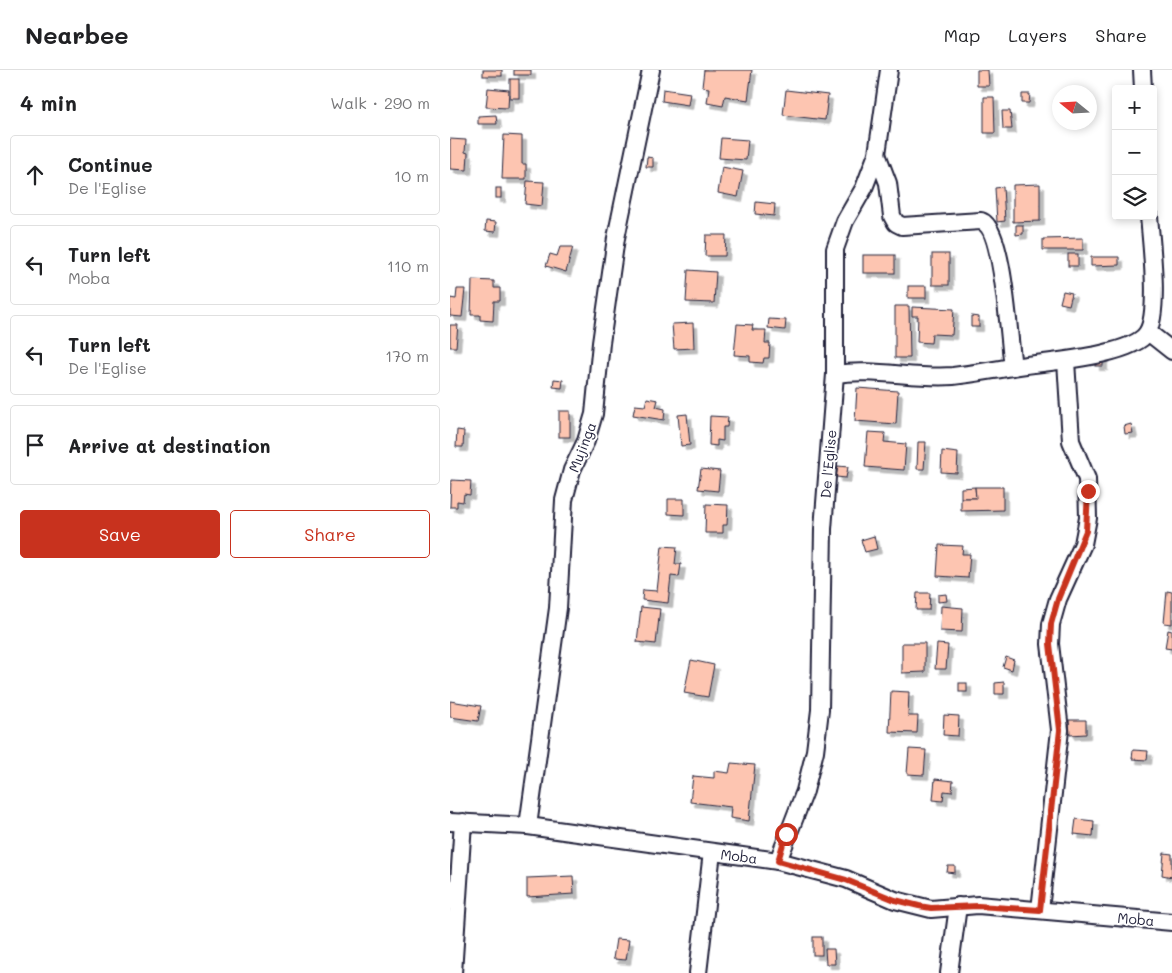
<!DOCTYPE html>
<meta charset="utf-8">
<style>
:root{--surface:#fff;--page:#f6f6f6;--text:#202124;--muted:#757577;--line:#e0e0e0;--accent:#c8321e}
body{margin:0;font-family:Mali,sans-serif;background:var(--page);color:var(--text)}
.controls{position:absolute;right:15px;top:15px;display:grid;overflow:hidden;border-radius:5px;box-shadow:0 2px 8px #0003}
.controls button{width:45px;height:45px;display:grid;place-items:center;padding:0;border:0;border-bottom:1px solid var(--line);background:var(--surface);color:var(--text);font:25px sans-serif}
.compass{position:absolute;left:602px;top:15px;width:45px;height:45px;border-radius:50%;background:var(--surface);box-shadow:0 2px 8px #0003;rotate:288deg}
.stop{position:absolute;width:15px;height:15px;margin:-11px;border:4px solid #c8321e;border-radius:50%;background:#fff}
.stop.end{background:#c8321e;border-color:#fff;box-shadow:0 1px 5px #0008}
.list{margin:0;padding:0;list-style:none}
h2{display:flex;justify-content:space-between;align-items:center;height:65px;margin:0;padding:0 20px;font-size:21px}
h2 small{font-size:16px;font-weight:400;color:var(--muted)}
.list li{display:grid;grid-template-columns:32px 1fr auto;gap:15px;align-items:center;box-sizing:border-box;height:80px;margin:0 10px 10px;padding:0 10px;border:1px solid var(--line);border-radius:5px}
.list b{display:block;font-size:19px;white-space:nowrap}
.list p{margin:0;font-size:16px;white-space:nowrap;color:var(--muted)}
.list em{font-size:16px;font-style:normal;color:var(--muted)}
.actions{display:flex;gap:10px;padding:15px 20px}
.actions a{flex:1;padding:11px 0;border:1px solid var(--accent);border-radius:5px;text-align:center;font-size:18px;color:var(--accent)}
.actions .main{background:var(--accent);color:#fff}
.icon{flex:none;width:28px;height:28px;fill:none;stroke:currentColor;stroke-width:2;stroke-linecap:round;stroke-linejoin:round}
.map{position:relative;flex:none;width:722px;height:903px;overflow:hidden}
header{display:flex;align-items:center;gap:30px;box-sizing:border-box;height:70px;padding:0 25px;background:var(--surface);border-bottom:1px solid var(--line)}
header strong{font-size:24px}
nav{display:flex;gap:28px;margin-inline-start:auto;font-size:18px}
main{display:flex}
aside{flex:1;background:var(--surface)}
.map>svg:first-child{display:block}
.building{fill:#fdc5b1;stroke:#22223b;filter:url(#shadow)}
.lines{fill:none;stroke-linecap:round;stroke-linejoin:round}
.street-casing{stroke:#22223b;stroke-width:20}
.street{stroke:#fff;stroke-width:16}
.route{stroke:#c8321e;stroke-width:6}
.labels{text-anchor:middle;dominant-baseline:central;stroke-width:4;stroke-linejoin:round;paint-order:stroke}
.street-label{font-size:14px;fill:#22223b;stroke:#fff}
</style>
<header>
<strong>Nearbee</strong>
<nav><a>Map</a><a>Layers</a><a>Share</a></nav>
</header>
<main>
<aside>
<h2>4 min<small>Walk · 290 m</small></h2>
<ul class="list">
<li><svg class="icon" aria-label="ahead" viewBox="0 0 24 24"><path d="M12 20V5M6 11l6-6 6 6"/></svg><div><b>Continue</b><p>De l'Eglise</p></div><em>10 m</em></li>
<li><svg class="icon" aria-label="left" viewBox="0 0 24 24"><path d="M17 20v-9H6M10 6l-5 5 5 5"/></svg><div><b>Turn left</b><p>Moba</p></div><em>110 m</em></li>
<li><svg class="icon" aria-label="left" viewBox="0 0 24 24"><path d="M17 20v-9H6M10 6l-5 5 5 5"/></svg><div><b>Turn left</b><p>De l'Eglise</p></div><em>170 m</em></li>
<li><svg class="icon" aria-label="arrive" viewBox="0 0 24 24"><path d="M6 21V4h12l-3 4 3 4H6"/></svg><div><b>Arrive at destination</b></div></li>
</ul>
<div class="actions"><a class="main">Save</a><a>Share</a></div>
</aside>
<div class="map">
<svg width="722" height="903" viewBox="0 0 722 903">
<defs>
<filter id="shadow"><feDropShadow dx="4.5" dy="4.5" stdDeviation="0" flood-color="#0004"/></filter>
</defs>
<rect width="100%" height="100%" fill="#fff"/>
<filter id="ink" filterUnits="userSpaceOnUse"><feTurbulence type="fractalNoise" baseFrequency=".02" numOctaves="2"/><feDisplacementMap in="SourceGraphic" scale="10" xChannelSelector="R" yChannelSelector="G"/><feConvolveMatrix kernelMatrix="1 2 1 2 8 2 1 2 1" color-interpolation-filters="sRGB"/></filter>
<g filter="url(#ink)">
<g class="building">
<rect x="33" y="0" width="19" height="6"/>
<rect x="64" y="0" width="17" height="5"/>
<path d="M254,0H302L298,30L275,26L273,36L257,33L259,18L252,17Z"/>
<path d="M527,0H538L539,16H527Z"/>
<rect x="60" y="9" width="9" height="19"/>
<path d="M38,18L59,20L58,38L36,37Z"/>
<path d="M213,19L240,23L238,35L212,31Z"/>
<path d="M336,20L378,25L375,50L333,45Z"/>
<path d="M572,24H580L579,33H572Z"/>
<path d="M534,27H544L545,63H534Z"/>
<path d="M552,41H560L562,59H553Z"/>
<path d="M46,45L47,54H28V46Z"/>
<path d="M54,65L72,66V94H76V109H52Z"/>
<path d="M271,68L298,70L296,90L269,88Z"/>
<path d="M0,69L16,70L15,82L18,83L17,100L0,99Z"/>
<path d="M197,87L203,88V97H196Z"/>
<path d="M272,97L293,101L288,127L268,123Z"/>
<path d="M77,111L94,112L92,136L75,134Z"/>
<path d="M590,114V151L563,152V115Z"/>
<path d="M553,117L555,151L547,152L545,118Z"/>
<rect x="46" y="118" width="5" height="10"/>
<path d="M306,132L325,134L324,146L305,144Z"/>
<path d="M36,151L46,152L45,162L35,161Z"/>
<path d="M566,155H573V164L566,165Z"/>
<path d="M256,165H276L275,186H255Z"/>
<path d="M633,168V180H593V169Z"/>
<path d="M110,177H123L116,202L96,196L100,184L107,186Z"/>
<rect x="482" y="184" width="17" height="31"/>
<rect x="618" y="184" width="10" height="12"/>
<rect x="413" y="185" width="32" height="18"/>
<path d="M641,187H669V195L641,196Z"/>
<path d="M238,200L266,202L264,233L236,232Z"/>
<path d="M22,210L44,211V218H50V231H44L43,251L30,250V245H21Z"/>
<rect x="458" y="216" width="18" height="12"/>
<path d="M7,219H15L12,247L0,246V228L6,229Z"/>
<path d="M613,221L622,223L619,235L610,233Z"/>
<path d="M445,236H459L460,288H445Z"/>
<path d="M462,237L504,239L502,265L482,264L481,273L467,272L468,246H462Z"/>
<path d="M521,246L529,247V257H521Z"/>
<path d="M319,249L336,250L335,260L318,258Z"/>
<path d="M243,253L244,278L224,279L222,254Z"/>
<path d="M287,254L303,255L302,260H316L315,273H320L319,288H314L313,293L300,292V286L284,285Z"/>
<path d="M0,255H8L6,277H0Z"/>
<rect x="645" y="286" width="8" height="10"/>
<path d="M104,309L113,310L112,318L103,317Z"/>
<path d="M407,318L448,321L446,354L405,351Z"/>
<path d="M197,328L208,330L206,337L215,339L214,350L183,345L185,335L195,336Z"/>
<rect x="109" y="341" width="11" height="26"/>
<path d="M237,344L240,375L231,376L228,345Z"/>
<path d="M260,346L278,347L277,357H273V371L267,370V376L259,375Z"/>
<path d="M681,354L683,363L675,364L674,356Z"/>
<path d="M7,360L14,361L13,377H6Z"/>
<path d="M418,362L435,363L434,372L456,374L454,400L415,397Z"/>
<path d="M468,372H476L474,399H467Z"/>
<path d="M492,381L508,383L507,403L491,402Z"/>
<path d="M388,396L398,397L396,408L386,407Z"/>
<path d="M251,399L270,401L268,421L248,419Z"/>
<path d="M1,410L21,411L20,425L14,424L13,432L7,431V437H0Z"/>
<path d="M525,417L526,428H511V418Z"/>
<path d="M525,417H553V440L511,441V428H526Z"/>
<path d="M218,429H234V445L218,444Z"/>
<path d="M256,434L278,435L277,455H273V463H255Z"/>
<path d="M424,466L427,479L415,482L411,470Z"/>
<path d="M489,475L513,476L512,484H520L518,508L487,506Z"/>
<path d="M212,476L227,477L225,494H231L229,507L221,506L218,533L192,530L193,520L207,521Z"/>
<path d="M717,521L722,522V554L714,553Z"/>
<path d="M467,523H480L479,540H466Z"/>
<path d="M496,524L497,531L488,532V525Z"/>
<path d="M491,536L513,538L512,562L490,561Z"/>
<path d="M191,537L210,539L206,574L187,572Z"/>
<path d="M718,560L722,561V579L715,578Z"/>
<path d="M452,573H475V602L452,603Z"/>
<path d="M487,574L498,575L496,599H485Z"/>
<path d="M556,587L564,590L562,600L553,597Z"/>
<path d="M241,590L264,595L258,627L234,623Z"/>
<path d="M554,612V624H545V613Z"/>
<rect x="509" y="613" width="8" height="9"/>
<path d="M441,621L459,622L458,646H468L467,663L439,662Z"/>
<path d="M0,631L31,636L28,651L0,647Z"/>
<path d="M494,645L509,646L508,666L493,665Z"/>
<path d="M619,650H636V664L620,665Z"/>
<path d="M459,679L476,680L474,705L457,704Z"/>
<path d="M683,680L698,681L697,690L682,689Z"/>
<path d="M281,693L305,695L299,751L280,748L281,737L240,732L243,706L264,708V701L279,703Z"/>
<path d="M485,709L503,711L502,722L494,721L493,731L483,730Z"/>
<path d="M626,749L644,751L643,766L624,764Z"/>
<path d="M714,783L722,784V807L712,805Z"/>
<path d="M498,796H505V803L497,802Z"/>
<path d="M123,806L124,824L77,827V808Z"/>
<rect x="363" y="867" width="9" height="18"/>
<path d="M166,869L179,870L176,890L163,889Z"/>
<path d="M375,879H384L385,894H376Z"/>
</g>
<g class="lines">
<defs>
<g id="street">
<path d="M692,0L693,19"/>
<path d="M427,84L438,113L442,146L446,153L452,156L531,151C554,158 559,272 563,297"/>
<path d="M698,262L722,281"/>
<path d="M385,304C424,298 464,309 503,306C523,304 543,300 563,297C591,292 681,287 697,263C710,243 701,172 699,146"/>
<path d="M0,752L78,756L328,791L396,809L445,830L481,839L528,835L722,852"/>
<path d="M78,756L108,538L114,430L122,400L136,371L144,344L151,273L166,168L201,0"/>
<path d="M328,791L355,721L365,681L370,640L373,459L385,304V179L395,151L414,118L427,84L439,0"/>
<path d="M590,840L610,660L600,574L601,554L608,529L633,474L638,448L637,409L621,371L616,291"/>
<path d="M3,903L13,752"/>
<path d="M248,903L262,782"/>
<path d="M499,903L508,836"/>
</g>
</defs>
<use href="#street" class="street-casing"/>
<use href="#street" class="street"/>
</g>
</g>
<g class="lines" filter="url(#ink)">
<path class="route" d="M336,764L328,791L396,810L445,830L469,836L481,838L528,836L590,840L610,660L600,574L601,554L608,529L636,461L638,421"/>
</g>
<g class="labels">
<g class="street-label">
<text transform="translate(132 377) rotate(-69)">Mujinga</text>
<text transform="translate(378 394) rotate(-85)">De l'Eglise</text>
<text transform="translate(289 786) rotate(7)">Moba</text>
<text transform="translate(686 849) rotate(5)">Moba</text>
</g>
</g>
</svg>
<div class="controls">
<button>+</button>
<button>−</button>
<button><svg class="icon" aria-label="layers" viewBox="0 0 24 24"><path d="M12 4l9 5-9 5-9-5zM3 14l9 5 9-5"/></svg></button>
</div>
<svg class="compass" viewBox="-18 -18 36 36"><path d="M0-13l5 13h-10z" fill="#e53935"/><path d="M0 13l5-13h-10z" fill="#757577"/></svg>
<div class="stop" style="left:336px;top:764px"></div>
<div class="stop end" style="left:638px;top:421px"></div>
</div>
</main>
